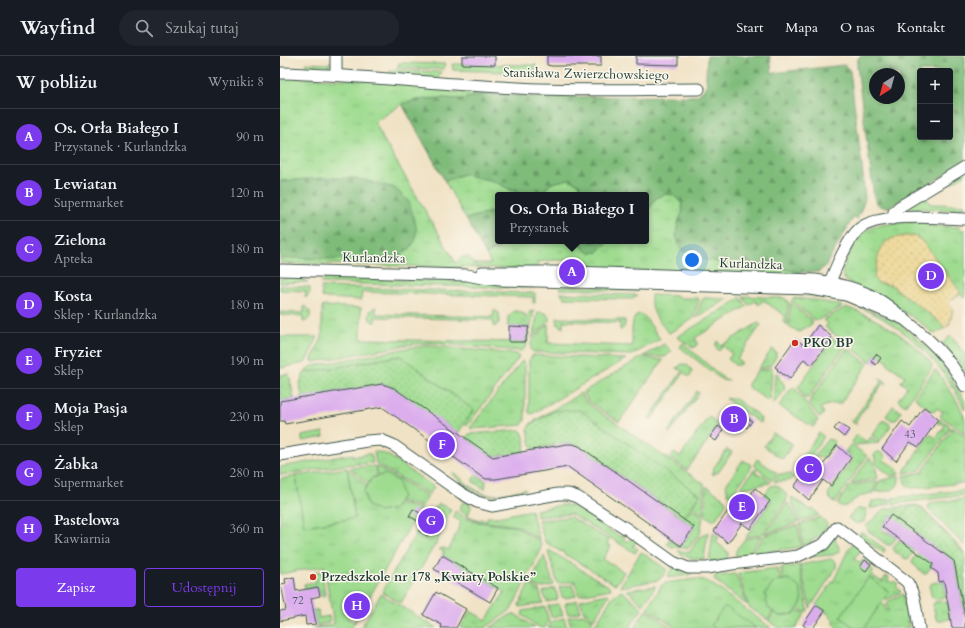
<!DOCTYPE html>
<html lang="pl">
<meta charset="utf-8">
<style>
:root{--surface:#171b24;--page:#20242c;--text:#f1f3f6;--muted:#9ea1a6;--line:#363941;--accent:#7c3aed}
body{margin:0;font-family:Cardo,serif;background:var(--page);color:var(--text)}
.controls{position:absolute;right:12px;top:12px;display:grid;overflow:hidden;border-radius:4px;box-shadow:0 2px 6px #0003}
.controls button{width:36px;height:36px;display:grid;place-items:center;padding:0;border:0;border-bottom:1px solid var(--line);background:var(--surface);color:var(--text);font:20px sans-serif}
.compass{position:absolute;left:589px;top:12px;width:36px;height:36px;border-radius:50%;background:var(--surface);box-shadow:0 2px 6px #0003;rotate:216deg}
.you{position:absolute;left:412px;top:204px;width:14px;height:14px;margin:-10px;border:3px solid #fff;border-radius:50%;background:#1a73e8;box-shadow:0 0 0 6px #1a73e833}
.badge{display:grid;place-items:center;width:26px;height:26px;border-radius:50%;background:var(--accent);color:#fff;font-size:13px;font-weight:700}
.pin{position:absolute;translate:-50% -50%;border:2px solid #fff;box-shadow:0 1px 4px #0006}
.popup{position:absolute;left:215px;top:136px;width:154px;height:52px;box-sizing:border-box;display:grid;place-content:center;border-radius:4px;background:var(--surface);filter:drop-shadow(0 1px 3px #0005);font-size:13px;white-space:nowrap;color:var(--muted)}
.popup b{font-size:15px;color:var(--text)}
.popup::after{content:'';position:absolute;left:50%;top:100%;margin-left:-8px;border:8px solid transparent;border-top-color:var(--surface)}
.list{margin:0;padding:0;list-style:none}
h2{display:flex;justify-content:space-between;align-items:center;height:52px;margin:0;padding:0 16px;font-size:17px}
h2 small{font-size:13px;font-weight:400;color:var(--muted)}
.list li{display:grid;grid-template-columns:26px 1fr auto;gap:12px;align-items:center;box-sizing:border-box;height:56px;padding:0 16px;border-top:1px solid var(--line)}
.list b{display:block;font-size:15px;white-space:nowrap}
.list p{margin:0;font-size:13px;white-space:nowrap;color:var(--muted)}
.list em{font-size:13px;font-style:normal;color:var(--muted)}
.actions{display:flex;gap:8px;padding:12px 16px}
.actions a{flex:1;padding:9px 0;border:1px solid var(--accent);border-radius:4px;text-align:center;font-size:14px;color:var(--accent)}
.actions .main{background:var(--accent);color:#fff}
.icon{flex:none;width:22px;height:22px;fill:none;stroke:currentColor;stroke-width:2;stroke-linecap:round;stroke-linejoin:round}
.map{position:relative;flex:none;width:685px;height:572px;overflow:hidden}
header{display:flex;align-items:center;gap:24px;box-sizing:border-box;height:56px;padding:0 20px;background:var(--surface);border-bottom:1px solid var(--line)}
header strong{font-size:19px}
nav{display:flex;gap:22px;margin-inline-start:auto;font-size:14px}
.search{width:280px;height:36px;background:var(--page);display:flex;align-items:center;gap:10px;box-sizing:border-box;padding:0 14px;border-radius:22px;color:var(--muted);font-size:15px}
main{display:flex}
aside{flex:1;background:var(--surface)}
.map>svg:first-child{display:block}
.grass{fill:url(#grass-tufts);stroke:#5f8c62}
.forest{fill:url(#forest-firs);stroke:#4f7c57;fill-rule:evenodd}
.sand{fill:url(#sand-dots);stroke:#868c69}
.park{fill:#9fdc90;stroke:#5f8c62}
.garden{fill:url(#garden-dots);stroke:#5f8c62}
.building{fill:#dbaded}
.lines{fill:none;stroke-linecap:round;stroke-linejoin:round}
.minor-casing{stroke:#3e564a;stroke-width:13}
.minor{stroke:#fff;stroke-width:11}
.poi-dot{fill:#c8321e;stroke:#fbf7ec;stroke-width:1.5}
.labels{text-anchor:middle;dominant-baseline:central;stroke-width:3;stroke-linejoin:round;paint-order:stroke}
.number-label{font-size:11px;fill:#4e5962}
.street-label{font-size:13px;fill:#1f3d34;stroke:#fbf7ec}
.poi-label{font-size:13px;font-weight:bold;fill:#1f3d34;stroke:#fbf7ec;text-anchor:start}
</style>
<header>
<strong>Wayfind</strong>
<div class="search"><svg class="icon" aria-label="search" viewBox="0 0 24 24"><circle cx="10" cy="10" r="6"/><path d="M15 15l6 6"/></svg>Szukaj tutaj</div>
<nav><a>Start</a><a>Mapa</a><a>O nas</a><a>Kontakt</a></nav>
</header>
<main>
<aside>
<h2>W pobliżu<small>Wyniki: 8</small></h2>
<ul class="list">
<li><span class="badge">A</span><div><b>Os. Orła Białego I</b><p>Przystanek · Kurlandzka</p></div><em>90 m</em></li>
<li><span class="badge">B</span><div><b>Lewiatan</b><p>Supermarket</p></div><em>120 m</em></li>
<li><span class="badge">C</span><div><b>Zielona</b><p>Apteka</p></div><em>180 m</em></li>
<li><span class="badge">D</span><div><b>Kosta</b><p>Sklep · Kurlandzka</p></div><em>180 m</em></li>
<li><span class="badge">E</span><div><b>Fryzier</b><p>Sklep</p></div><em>190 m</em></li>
<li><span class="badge">F</span><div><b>Moja Pasja</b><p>Sklep</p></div><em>230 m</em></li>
<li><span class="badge">G</span><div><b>Żabka</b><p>Supermarket</p></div><em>280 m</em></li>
<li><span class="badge">H</span><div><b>Pastelowa</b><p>Kawiarnia</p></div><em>360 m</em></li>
</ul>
<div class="actions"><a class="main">Zapisz</a><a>Udostępnij</a></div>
</aside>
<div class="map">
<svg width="685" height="572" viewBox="0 0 685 572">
<defs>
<pattern id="grass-tufts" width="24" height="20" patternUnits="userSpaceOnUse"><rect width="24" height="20" fill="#9fdc90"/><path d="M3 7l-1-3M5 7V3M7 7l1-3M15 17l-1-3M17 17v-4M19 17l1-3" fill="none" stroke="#88be7d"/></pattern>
<pattern id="forest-firs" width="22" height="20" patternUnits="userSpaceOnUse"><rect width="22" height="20" fill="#7fbc7a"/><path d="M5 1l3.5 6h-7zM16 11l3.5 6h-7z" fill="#679a65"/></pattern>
<pattern id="sand-dots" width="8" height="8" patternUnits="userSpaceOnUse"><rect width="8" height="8" fill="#eeda9e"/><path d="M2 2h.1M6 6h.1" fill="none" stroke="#ccbc89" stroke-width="1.8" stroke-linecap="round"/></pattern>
<pattern id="garden-dots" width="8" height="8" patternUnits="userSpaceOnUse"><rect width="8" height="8" fill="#9fdc90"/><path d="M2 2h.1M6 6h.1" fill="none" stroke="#88be7d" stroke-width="1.8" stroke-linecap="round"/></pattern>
</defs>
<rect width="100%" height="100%" fill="#fbf7ec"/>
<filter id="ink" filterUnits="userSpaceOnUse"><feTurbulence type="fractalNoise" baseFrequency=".025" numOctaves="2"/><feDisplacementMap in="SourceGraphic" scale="8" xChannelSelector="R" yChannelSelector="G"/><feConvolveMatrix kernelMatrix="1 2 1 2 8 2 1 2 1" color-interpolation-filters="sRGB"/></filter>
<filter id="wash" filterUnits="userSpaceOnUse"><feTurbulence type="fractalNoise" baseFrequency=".012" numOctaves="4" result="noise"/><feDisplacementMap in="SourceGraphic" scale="16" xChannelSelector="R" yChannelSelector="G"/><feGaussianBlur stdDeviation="0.9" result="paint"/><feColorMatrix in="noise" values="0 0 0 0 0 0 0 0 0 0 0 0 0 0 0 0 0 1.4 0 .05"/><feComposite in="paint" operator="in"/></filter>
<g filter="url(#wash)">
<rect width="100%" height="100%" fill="#f0e2c5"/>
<g class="grass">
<path d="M50,5L52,6C47,16 36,14 25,14L26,7L49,8Z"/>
<path d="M119,7L165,8L163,13L117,12Z"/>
<path d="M172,8L256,9L254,17L173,14Z"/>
<path d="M110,14L162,16L157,23L111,18Z"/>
<path d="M0,21L85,24L166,32L173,36L206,38L182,43L161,42L137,44L122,48L95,66L103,83L176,207L182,201H189L194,208H211L206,199L220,191L227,185H300L303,192L318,196L329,185H366V158L376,142L386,138L393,139L401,146L403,155L398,166L439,206L458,204L519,216V220L312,213V210L310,209L309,205L275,204L257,206L258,211L254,213L0,207Z"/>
<path d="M685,107V119L657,135L656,133L645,140L650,148L685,149V151H682V154L629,152V151Z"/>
<path d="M183,118L213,125L242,139H218V158L208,157L186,163L165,125Z"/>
<path d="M289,123L299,128L305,139H259L272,127Z"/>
<path d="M647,166V170L679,171L680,174H685V243L643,186L635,180L598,227L611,229L661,267L665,272L654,278C626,253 598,241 565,224C560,216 564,209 568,201C571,194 575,185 580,179C594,165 629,167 647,166Z"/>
<path d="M9,221L20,222L28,226L0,227V223Z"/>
<path d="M48,222L254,227V232L40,227L43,224Z"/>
<path d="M0,230L30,231C30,236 30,239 25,242L26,235L0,234Z"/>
<path d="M282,230L356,232L358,235L280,233Z"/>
<path d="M41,231L255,237V247H253V241L82,236L81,244L47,242L42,241Z"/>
<path d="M280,237L358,239L351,243L285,242Z"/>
<path d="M523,238L553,239L609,262L621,269L645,289L663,309L685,345V354C662,303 619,263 565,246C552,242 536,242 523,238Z"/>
<path d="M371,239L398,240V242H418L419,244L413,263L389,277C380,267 369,254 371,239Z"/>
<path d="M462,240L504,242L508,245L507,269L502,265L505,260L483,244L479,249L475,245L469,249Z"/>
<path d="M460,241L467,250L415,282L418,287L414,292L397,281L458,244Z"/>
<path d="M424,242L448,243L416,262L422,244Z"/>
<path d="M514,242L535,244L563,250L538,264H535L511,245Z"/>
<path d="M510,247L532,264V268L519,276L509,270Z"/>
<path d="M24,250C32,253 33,264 23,266V260L0,259V256L24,257Z"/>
<path d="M45,250L81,252V283L245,286L249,271H228V261L234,255L242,256V258H245V261H249V256L254,255L246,291L241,295L152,287L132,288L34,306L32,305V303L42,282V251Z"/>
<path d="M96,251V258L213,261L214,254L219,257L220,265L218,268L214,271L213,264L95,261V267L90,264C88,258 90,253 96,251Z"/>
<path d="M566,251C599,263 629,281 652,308L651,313L625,350L618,344L627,331L621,326L625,320L607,308L608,306L596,298L590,306L545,271L548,268L543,264Z"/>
<path d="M258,256L266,257L269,262V265L252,283Z"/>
<path d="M360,258L365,261L380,283L352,299L253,296L251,294V287L268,268V287L352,290C353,280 349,260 360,258Z"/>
<path d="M277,262L345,264C345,269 345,272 340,274V267L283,265V272L278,269Z"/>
<path d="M478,267L481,269L457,303L462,307L458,309H455L448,303L452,298L443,290L439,295C436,292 435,289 437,285L441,290Z"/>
<path d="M670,280L673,282L685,299V316L663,287Z"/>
<path d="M0,281H38L25,307L0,312Z"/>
<path d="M553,282L564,289V292L528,342H524L518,331Z"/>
<path d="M403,287L443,322L449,324L446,325L442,324L400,291Z"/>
<path d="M384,288L392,295L385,301L364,300Z"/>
<path d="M151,290L236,298L239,301L187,370L184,368L194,354L120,300L25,317L28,312L33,310L133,291Z"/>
<path d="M567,292L588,308L560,348H551L540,352L544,357L540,362L529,348L530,344Z"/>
<path d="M492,293L496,296V301L490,310L478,313Z"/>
<path d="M253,299L346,303L252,358L249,357V304Z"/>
<path d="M362,301L383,304L339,366L308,345L303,336Z"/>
<path d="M242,305H243L245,307V365L242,369L192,373L190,372Z"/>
<path d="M402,308C407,308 410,311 412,315L410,321L397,312Z"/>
<path d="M492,312L490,343L488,345L468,331V328L477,315Z"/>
<path d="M656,314C666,328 681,348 685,364C685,368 685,373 685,377L660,360L663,356L657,352L654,356L636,343L635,340L654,315Z"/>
<path d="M401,317L403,318L371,364L369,362Z"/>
<path d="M496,317L500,320L498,322C511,331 502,338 494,347H493L495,318Z"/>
<path d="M599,322L604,324L607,328L604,326L601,330L575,366L578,368L573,367L570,363L573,364L602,325Z"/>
<path d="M514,331L538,364L533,371L499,350L511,333Z"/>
<path d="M417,335L419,337L390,377L388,376Z"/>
<path d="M301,337L306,346L424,428L423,458L412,450L420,438L274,355L250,369L248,373L251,367Z"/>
<path d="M454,342L478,359L481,363L480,367L446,343Z"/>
<path d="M613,350L621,356L616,364H612L606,360Z"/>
<path d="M429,360L438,370L407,414L390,402L394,397L400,401Z"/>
<path d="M660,363L669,369V374L640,414L624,417L626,412L650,378L656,382L665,370L660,366L659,368L657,367Z"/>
<path d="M603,364L610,368V371L600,385L592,379Z"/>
<path d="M671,371L685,379V427L632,432C625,430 624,426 624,420L642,416L671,375Z"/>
<path d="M43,376L44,381L22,385V380Z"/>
<path d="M493,377L510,386L512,390L502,403L484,390Z"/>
<path d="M539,377L543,380V382L529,402L526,403L523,400Z"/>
<path d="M577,379L587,386L591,381L599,387L575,389L572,386Z"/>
<path d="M548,383L554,385L555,387L545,402L535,401L534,400Z"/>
<path d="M571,388L587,400L555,447L550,443L548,438L573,402L565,396Z"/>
<path d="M447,393L452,396L438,417L436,416L434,419L432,418L434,415L433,413Z"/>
<path d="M94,395L105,398L111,401L154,431L149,438L96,408Z"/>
<path d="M597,396H600L606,400L604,404L617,413L619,418L611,420L597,409L594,399Z"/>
<path d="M73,398V401L86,398H91L93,407L66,409L0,419V411Z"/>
<path d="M589,402L594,406L598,422L571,428Z"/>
<path d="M477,403L497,417L492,424L474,409Z"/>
<path d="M463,404L471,409V412L451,440L448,438L446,429Z"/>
<path d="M95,410L97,420L92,422L88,428L70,412Z"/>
<path d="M96,410L148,440L142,450L119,446L122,440L105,418L99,420Z"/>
<path d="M67,412L87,430L84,435L87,449L99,456L114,453L118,448L141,452L134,462V463L85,549L75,543L70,553L80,558L78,561L72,558L69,563L74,566L76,562L77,563L71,572H31L54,568L44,510L0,518V423L16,420L24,470L75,462Z"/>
<path d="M474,414H477L475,416L480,420L482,418L491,426L490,427L462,432L461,431Z"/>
<path d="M174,417C184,424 194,435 205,438C218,441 233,435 245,433L246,434C236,436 225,440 214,440C198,441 184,427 172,418Z"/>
<path d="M499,418H510L513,421L511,424L496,426L494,425Z"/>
<path d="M196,419L206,425L205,433L193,426V423Z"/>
<path d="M619,420C620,436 607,435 595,436L599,425Z"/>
<path d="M597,425L593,437C587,438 582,439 577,442C569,447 566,454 557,448L569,430Z"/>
<path d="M495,429C502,433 510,437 506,446L483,478L466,481L491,445L484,439L491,430Z"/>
<path d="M426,430L445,443L446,448L435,464H432L425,459Z"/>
<path d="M685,434V439L613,448L612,442Z"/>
<path d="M459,435H462L468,439L461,448L455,444V441Z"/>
<path d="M512,441L530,454L534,453L539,459L519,466L511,442Z"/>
<path d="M610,443V448C603,449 598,452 590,452L592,445Z"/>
<path d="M685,443V490L649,454L647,450L650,447Z"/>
<path d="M183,446L190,448L191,451L188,460L200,464L201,463L207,464V461H217L251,454L259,483L238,470L198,465L188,461L179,454Z"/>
<path d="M159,448L171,453L155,490H154L121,547L102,536L138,474L148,480L150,478L145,475L147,473L152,475L162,458L153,452L154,451L156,452Z"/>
<path d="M507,448H510L517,467L485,478Z"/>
<path d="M282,449L293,450L340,481L344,476L346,478L343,483L348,486L352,481L357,485L353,490L358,493L355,497L291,458L257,461L255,454Z"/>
<path d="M636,449L641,451L685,497V498L641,452L618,465L611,459L601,473L607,477L608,476L616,482L611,489H607L588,475L586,470L604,453Z"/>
<path d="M411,452L423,460L420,478L416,481L409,492L392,491L387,488L389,483L400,491L414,472L403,463Z"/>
<path d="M576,453H587L584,466L577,468L568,462Z"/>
<path d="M175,455L187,463L197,466L237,471L259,485L261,489L260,496L231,554L205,572H180L190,555L206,564L225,536L162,499L164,496L159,493L164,492L169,494L181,466L173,461Z"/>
<path d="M291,461L329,484L327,488L331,490L323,503L344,516L337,527L334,528L265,486L258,464Z"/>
<path d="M541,461L548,469L537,482L523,490L520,468Z"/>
<path d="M518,469L521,489V491L471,498L484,480Z"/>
<path d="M428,476L424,503C416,503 404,503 398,495L410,496L418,482Z"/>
<path d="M433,477L439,481L436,486L448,496V500L445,504L429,506Z"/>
<path d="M580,477H583L605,493L604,497L579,479Z"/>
<path d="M481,480L468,499L456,500L455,499L457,493L465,483Z"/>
<path d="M554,480L560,495L553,499L527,501Z"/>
<path d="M619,484L635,495L629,502L626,503L615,496L613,492Z"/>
<path d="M574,486L580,495L574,503L580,507L585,501L592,505L591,507L593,508L590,512L594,515L591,519L602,526L606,520L609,521L608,524L612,527L615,525L618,527L616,530L621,536L608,543H605L609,536L588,522L560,561L575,572H558L553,568L555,565L550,561L551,560L536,549L555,522L568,494Z"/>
<path d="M269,494L330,531L331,533L299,539L294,525L278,528L268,496Z"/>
<path d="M361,496L386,513V516L379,524L341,531V529Z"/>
<path d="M638,497L653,508L646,518H644L633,508L632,505Z"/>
<path d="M264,500L274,529L260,532L250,527L263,501Z"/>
<path d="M551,503L556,506V512L530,552L520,509Z"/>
<path d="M519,509L528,554L526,557L518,551L522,546L508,523L503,524L501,512Z"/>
<path d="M394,510L412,517L409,519L388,522L387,521Z"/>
<path d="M498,512L501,524L494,526L488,552L493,555L488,564L469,551L458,517Z"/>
<path d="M39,515L42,517L45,538L44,540H40L38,531L25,533L24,528L36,526L35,516Z"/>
<path d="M456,518L467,549L434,524L435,520Z"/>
<path d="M415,523L424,524L432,528L491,572H396L369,554L368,551L382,529L385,527Z"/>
<path d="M664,525L666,541L655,543L652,541L649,530L652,527Z"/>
<path d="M249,528L259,534L263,547L240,551L239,549Z"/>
<path d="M292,529L296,540L285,542L282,541L279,531Z"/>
<path d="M375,530V531L364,548L363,549L347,534Z"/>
<path d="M275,532L278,542L276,544L267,546L263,536L265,535Z"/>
<path d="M342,535L361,551L362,553L349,572H313L333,540Z"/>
<path d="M101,538C120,549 138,561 156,572H81Z"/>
<path d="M328,538L329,539L314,563L304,556L300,544Z"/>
<path d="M623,538L629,572H584L601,547L605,550L606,555H608L607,548L609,545Z"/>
<path d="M297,544L300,554L299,556L288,558L285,549L286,547Z"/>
<path d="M667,545L670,563L659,565L656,563L653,549L655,546Z"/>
<path d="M278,548L280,550L283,559L273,561H271L268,550Z"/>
<path d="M265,551L269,565L265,572H260L242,559L243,555Z"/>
<path d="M517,553L525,558L516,572H498L489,565L494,556L500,560L514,558Z"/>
<path d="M33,554H38L39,562L49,560L50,566L37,569L36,568Z"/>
<path d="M366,554L392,572H354Z"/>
<path d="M235,558L255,572H210L230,559Z"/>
<path d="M303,558L313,564L308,572H292L288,561Z"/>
<path d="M284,562L287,572H268L272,565Z"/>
</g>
<g class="forest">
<path d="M427,0H490L492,17L564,9L567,11L570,15L582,110L585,142L583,149L577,163L573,162L546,209L539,216H519L458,204L440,206L413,202L400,192L396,179L398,166L403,155L401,146L393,139L386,138L376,142L366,158V139H305L299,128L289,123L272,127L259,139H242L213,125L183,118L165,125L122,48L137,44L161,42L182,43L206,38L263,41L416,40C422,36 429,30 426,22Z"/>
<path d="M580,0H685V107L609,151C601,152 596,149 594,141L577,10V5ZM640,15H670V81H640ZM595,18H619V42H595Z"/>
<path d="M42,122H76L115,132L129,146L136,170V183L129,194L114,202L75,204L16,202L0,203V125Z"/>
<path d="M208,157L218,158V185H227L220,191L206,199L186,163Z"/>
<path d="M300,185H329L318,196L310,197L303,192Z"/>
</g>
<path class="sand" d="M625,180H635L643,186L681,237L668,246L673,253L669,269L665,272L661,267L611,229L598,227L595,224L594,220C597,209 598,189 609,184C613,181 620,181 625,180Z"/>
<g class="park">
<path d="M67,412L75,462L24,470L16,420Z"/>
<path d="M105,418L118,425L122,440L114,453L99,456L87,449L84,435L92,422Z"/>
<path d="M589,521L609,536L584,572H575L560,561Z"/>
<path d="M508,523L520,532L522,546L514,558L500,560L488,552L485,538L494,526Z"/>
<path d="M445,550L476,572H435L431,569Z"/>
</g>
<g class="garden">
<path d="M120,300L194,354L178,377L109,329L102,328L22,342L20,327L24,317Z"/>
<path d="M9,318L14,343L0,345V319Z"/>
<path d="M300,354L420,439L403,463L299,390C285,384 267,391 254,394L251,390L248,373L250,369L274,355Z"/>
<path d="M240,374C246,379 245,389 244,396L213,401L186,382L189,378Z"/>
<path d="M637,450L641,452L685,498V561L674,505L618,465L629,451Z"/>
</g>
<g id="blocks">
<g class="building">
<path d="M182,0H215V9L182,8Z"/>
<path d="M267,0H321V10H272L267,9Z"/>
<path d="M356,0H398V9L356,8Z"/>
<path d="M538,269L552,281L532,309L524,303L510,323L497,314L498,313L495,311L515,283L524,289Z"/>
<path d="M229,270L249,271L245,286H229Z"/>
<path d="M596,298L601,302L596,309L591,305Z"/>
<path d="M102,328L114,332L213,401L287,388H293L299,390L414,471L401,490L288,411L216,423H206L199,419L102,351L5,368L4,365H0V345Z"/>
<path d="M452,351L472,365L467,372L461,368L457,375L443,365Z"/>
<path d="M644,351L651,356L650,357L658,363L639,391L630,386L616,405L602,393L622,365L630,371Z"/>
<path d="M559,367L569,374L564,381L554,373Z"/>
<path d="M438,370L443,374L436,385L430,381Z"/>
<path d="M557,389L571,402L551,430L543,424L529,444L514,431L534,403L543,409Z"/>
<path d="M475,432L490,445L470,473L462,467L448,487L434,475L454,446L462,452Z"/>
<path d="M153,452L162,458L148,480L139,475L143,468L129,460L133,453L147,461Z"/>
<path d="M611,459L674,505L685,561V572H672L664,525L659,526L658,517L651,512L653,508L602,471Z"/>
<path d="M162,499L218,532L210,546L154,513Z"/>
<path d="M585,504L591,508L586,515L580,511Z"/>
<path d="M14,521L16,535L38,531L40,540L31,542L36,568L26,569L25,560L0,565V555L6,554L1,528L6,527L5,523Z"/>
<path d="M156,536L186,553L176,572H161L162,569L143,559Z"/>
<path d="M75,543L84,548L78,558L70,553Z"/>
<path d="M536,549L545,555L533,572H527L523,569Z"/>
</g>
</g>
</g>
<g filter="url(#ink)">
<use href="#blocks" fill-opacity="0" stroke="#3e564a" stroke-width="1"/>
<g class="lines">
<defs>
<g id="minor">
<path d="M0,17C87,19 173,30 259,33C313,35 366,33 419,33"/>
<path d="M56,19V0"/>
<path d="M612,163L614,156L619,151L685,111"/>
<path d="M0,214L187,219L202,222L220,224L531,233L566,239L624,263"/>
<path d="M202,216H292L535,224C556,227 577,232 596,242C607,248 615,255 623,262C649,283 669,301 685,330"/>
<path d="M547,233C554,216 566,185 579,173C599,156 660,162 685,163"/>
<path d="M0,399L87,385L101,384L113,389L181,437L197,446L212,450L278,438H288L297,441L347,473L393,506L408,512H427L452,508L518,500L544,488L557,471L627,526C636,540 636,556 639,572"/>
</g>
</defs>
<use href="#minor" class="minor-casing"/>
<use href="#minor" class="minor"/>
</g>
</g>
<g class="poi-dot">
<circle cx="515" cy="287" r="4"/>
<circle cx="33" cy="521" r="4"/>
</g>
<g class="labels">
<g class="number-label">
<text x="630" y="378">43</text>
<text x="18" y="544">72</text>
</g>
<g class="street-label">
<text transform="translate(306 18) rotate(1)">Stanisława Zwierzchowskiego</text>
<text transform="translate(94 202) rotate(1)">Kurlandzka</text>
<text transform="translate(471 208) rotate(2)">Kurlandzka</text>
</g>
<g class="poi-label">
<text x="523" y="287">PKO BP</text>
<text x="41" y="521">Przedszkole nr 178 „Kwiaty Polskie”</text>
</g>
</g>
</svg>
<div class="controls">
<button>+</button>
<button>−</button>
</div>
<svg class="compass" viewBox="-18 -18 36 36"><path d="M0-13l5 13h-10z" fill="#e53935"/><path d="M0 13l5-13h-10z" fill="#9ea1a6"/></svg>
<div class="you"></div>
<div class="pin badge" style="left:292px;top:216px">A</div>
<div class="popup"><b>Os. Orła Białego I</b>Przystanek</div>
<div class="pin badge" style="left:454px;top:363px">B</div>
<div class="pin badge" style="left:529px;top:413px">C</div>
<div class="pin badge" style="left:651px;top:220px">D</div>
<div class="pin badge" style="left:462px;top:451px">E</div>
<div class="pin badge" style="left:162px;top:389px">F</div>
<div class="pin badge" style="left:151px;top:465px">G</div>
<div class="pin badge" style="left:77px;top:550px">H</div>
</div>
</main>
